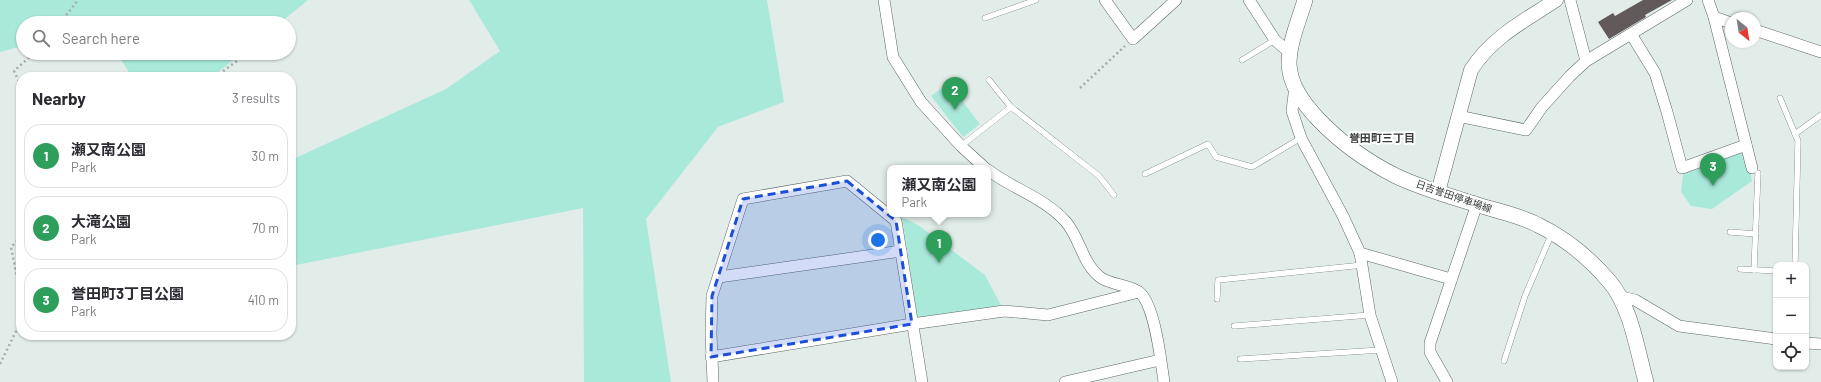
<!DOCTYPE html>
<meta charset="utf-8">
<style>
:root{--surface:#fff;--page:#f7f7f7;--text:#2b2b33;--muted:#7c7c81;--line:#e1e1e2;--accent:#2563eb}
body{margin:0;font-family:Barlow,"Noto Sans JP",sans-serif;background:var(--page);color:var(--text)}
.controls{position:absolute;right:12px;bottom:12px;display:grid;overflow:hidden;border-radius:8px;box-shadow:0 1px 3px #0004}
.controls button{width:36px;height:36px;display:grid;place-items:center;padding:0;border:0;border-bottom:1px solid var(--line);background:var(--surface);color:var(--text);font:20px sans-serif}
.compass{position:absolute;left:1725px;top:12px;width:36px;height:36px;border-radius:50%;background:var(--surface);box-shadow:0 1px 3px #0004;rotate:150deg}
.you{position:absolute;left:878px;top:240px;width:14px;height:14px;margin:-10px;border:3px solid #fff;border-radius:50%;background:#1a73e8;box-shadow:0 0 0 6px #1a73e833}
.badge{display:grid;place-items:center;width:26px;height:26px;border-radius:50%;background:var(--accent);color:#fff;font-size:13px;font-weight:700}
.pin{position:absolute;translate:-50% -33px;filter:drop-shadow(0 1px 2px #0008)}
.pin::after{content:'';position:absolute;top:21px;width:14px;height:12px;background:inherit;clip-path:polygon(0 0,100% 0,50% 100%)}
.popup{position:absolute;left:887px;top:165px;width:104px;height:52px;box-sizing:border-box;display:grid;place-content:center;border-radius:8px;background:var(--surface);filter:drop-shadow(0 1px 3px #0005);font-size:13px;white-space:nowrap;color:var(--muted)}
.popup b{font-size:15px;color:var(--text)}
.popup::after{content:'';position:absolute;left:50%;top:100%;margin-left:-8px;border:8px solid transparent;border-top-color:var(--surface)}
.list{margin:0;padding:0;list-style:none}
h2{display:flex;justify-content:space-between;align-items:center;height:52px;margin:0;padding:0 16px;font-size:17px}
h2 small{font-size:13px;font-weight:400;color:var(--muted)}
.list li{display:grid;grid-template-columns:26px 1fr auto;gap:12px;align-items:center;box-sizing:border-box;height:64px;margin:0 8px 8px;padding:0 8px;border:1px solid var(--line);border-radius:16px}
.list b{display:block;font-size:15px;white-space:nowrap}
.list p{margin:0;font-size:13px;white-space:nowrap;color:var(--muted)}
.list em{font-size:13px;font-style:normal;color:var(--muted)}
.icon{flex:none;width:22px;height:22px;fill:none;stroke:currentColor;stroke-width:2;stroke-linecap:round;stroke-linejoin:round}
.map{position:relative;flex:none;width:1821px;height:382px;overflow:hidden}
.search{position:absolute;background:var(--surface);box-shadow:0 1px 3px #0004;left:16px;top:16px;width:280px;height:44px;display:flex;align-items:center;gap:10px;box-sizing:border-box;padding:0 14px;border-radius:22px;color:var(--muted);font-size:15px}
.panel{position:absolute;background:var(--surface);box-shadow:0 1px 3px #0004;left:16px;top:72px;width:280px;height:268px;border-radius:16px}
.map>svg:first-child{display:block}
.green{fill:#a9e9da}
.building{fill:#62595b}
.lines{fill:none;stroke-linecap:round;stroke-linejoin:round}
.service-casing{stroke:#5f6866;stroke-width:6}
.minor-casing{stroke:#5f6866;stroke-width:12}
.tertiary-casing{stroke:#5f6866;stroke-width:15}
.secondary-casing{stroke:#5f6866;stroke-width:16}
.path{stroke:#a6aeac;stroke-width:2.5;stroke-dasharray:2 3;stroke-linecap:butt}
.service{stroke:#fff;stroke-width:5.5}
.minor{stroke:#fff;stroke-width:11}
.tertiary{stroke:#fff;stroke-width:14}
.secondary{stroke:#fff;stroke-width:15}
.marked{fill:#1d4ed8;fill-opacity:0.2;stroke:#1d4ed8;stroke-width:3;stroke-dasharray:8 5;stroke-linejoin:round}
.labels{text-anchor:middle;dominant-baseline:central;stroke-width:4;stroke-linejoin:round;paint-order:stroke}
.street-label{font-size:10px;fill:#383c3b;stroke:#fff}
.neighbourhood-label{font-size:11px;font-weight:bold;fill:#383c3b;stroke:#fff}
</style>
<div class="map">
<svg width="1821" height="382" viewBox="0 0 1821 382">
<rect width="100%" height="100%" fill="#e2edea"/>
<g class="green">
<path d="M0,0H308L280,23H23V46L0,52Z"/>
<path d="M469,0H767L784,102L718,127L646,219L671,382H584L583,208L291,266V160L446,89L500,51Z"/>
<path d="M117,53H242L212,77H132Z"/>
<path d="M948,83L980,124L963,137L931,96Z"/>
<path d="M1741,153L1747,157L1752,181L1712,209L1691,206L1681,192L1683,174Z"/>
<path d="M902,217L918,225L985,275L1004,311L917,317Z"/>
</g>
<path class="building" d="M1643,0H1672L1645,15L1646,17L1609,39L1598,22L1613,13L1615,16Z"/>
<g class="lines">
<defs>
<g id="service">
<path d="M985,18L1036,0"/>
<path d="M1242,60L1275,40"/>
<path d="M989,80L1011,107L1099,176L1114,195"/>
<path d="M1780,98L1798,141L1795,265"/>
<path d="M1795,134L1821,115"/>
<path d="M961,146L1011,107"/>
<path d="M1145,174L1208,144L1216,157L1252,167L1301,138"/>
<path d="M1730,232L1756,234"/>
<path d="M1740,269L1776,271"/>
<path d="M1754,270L1758,173"/>
<path d="M1217,299L1218,280L1363,265"/>
<path d="M1234,326L1370,315"/>
<path d="M1240,359L1381,350"/>
<path d="M1504,361L1525,296L1552,233"/>
</g>
<g id="minor">
<path d="M884,0L893,57L921,102L961,146L985,168"/>
<path d="M1105,0L1133,39L1176,0"/>
<path d="M1249,0L1275,40L1290,53"/>
<path d="M1570,0L1586,61"/>
<path d="M1708,0L1714,17L1752,168"/>
<path d="M1714,17L1731,23"/>
<path d="M1755,30L1821,52"/>
<path d="M1631,34L1655,73L1667,112L1682,168L1746,145"/>
<path d="M1295,86L1292,111L1301,138L1343,216L1360,253L1370,315L1392,382"/>
<path d="M1458,116L1526,130L1542,107L1570,76L1586,61L1687,0"/>
<path d="M988,170C1013,189 1045,198 1066,222C1080,238 1082,263 1100,277C1110,285 1128,284 1139,292C1155,304 1161,362 1164,382"/>
<path d="M1360,253L1451,279"/>
<path d="M719,277L901,251"/>
<path d="M1621,297L1635,300L1679,326L1776,339"/>
<path d="M1806,343L1821,344"/>
<path d="M711,357L912,324L1004,311L1048,315L1139,292"/>
<path d="M713,382L711,334L712,296L743,199L847,181L896,221L922,382"/>
<path d="M1065,382L1160,360"/>
<path d="M1447,382L1430,352V343L1477,204"/>
</g>
<path id="tertiary" d="M1438,192L1471,70C1492,37 1524,21 1556,0"/>
<path id="secondary" d="M1305,0C1299,20 1289,43 1289,64C1290,86 1304,104 1318,119C1339,141 1368,162 1396,176C1421,188 1449,196 1475,204C1496,211 1519,215 1538,225C1565,238 1590,259 1609,281C1631,306 1637,350 1646,382"/>
</defs>
<use href="#service" class="service-casing"/>
<use href="#minor" class="minor-casing"/>
<use href="#tertiary" class="tertiary-casing"/>
<use href="#secondary" class="secondary-casing"/>
<g class="path">
<path d="M60,23L78,0"/>
<path d="M215,77L248,53"/>
<path d="M21,86L14,71L34,53"/>
<path d="M1080,88L1125,46"/>
<path d="M21,237L11,247L21,297"/>
<path d="M0,364L21,321"/>
</g>
<use href="#service" class="service"/>
<use href="#minor" class="minor"/>
<use href="#tertiary" class="tertiary"/>
<use href="#secondary" class="secondary"/>
</g>
<path class="marked" d="M847,181L896,221L912,324L711,357L712,296L743,199Z"/>
<g class="labels">
<g class="street-label">
<text transform="translate(1454 196) rotate(19)">日吉誉田停車場線</text>
</g>
<g class="neighbourhood-label">
<text x="1382" y="137">誉田町三丁目</text>
</g>
</g>
</svg>
<div class="controls">
<button>+</button>
<button>−</button>
<button><svg class="icon" aria-label="locate" viewBox="0 0 24 24"><circle cx="12" cy="12" r="6"/><path d="M12 2v4M12 18v4M2 12h4M18 12h4"/></svg></button>
</div>
<svg class="compass" viewBox="-18 -18 36 36"><path d="M0-13l5 13h-10z" fill="#e53935"/><path d="M0 13l5-13h-10z" fill="#7c7c81"/></svg>
<div class="you"></div>
<div class="pin badge" style="left:939px;top:263px;background:#2e9e5b">1</div>
<div class="popup"><b>瀬又南公園</b>Park</div>
<div class="pin badge" style="left:955px;top:110px;background:#2e9e5b">2</div>
<div class="pin badge" style="left:1713px;top:186px;background:#2e9e5b">3</div>
<div class="search"><svg class="icon" aria-label="search" viewBox="0 0 24 24"><circle cx="10" cy="10" r="6"/><path d="M15 15l6 6"/></svg>Search here</div>
<section class="panel">
<h2>Nearby<small>3 results</small></h2>
<ul class="list">
<li><span class="badge" style="background:#2e9e5b">1</span><div><b>瀬又南公園</b><p>Park</p></div><em>30 m</em></li>
<li><span class="badge" style="background:#2e9e5b">2</span><div><b>大滝公園</b><p>Park</p></div><em>70 m</em></li>
<li><span class="badge" style="background:#2e9e5b">3</span><div><b>誉田町3丁目公園</b><p>Park</p></div><em>410 m</em></li>
</ul>
</section>
</div>
